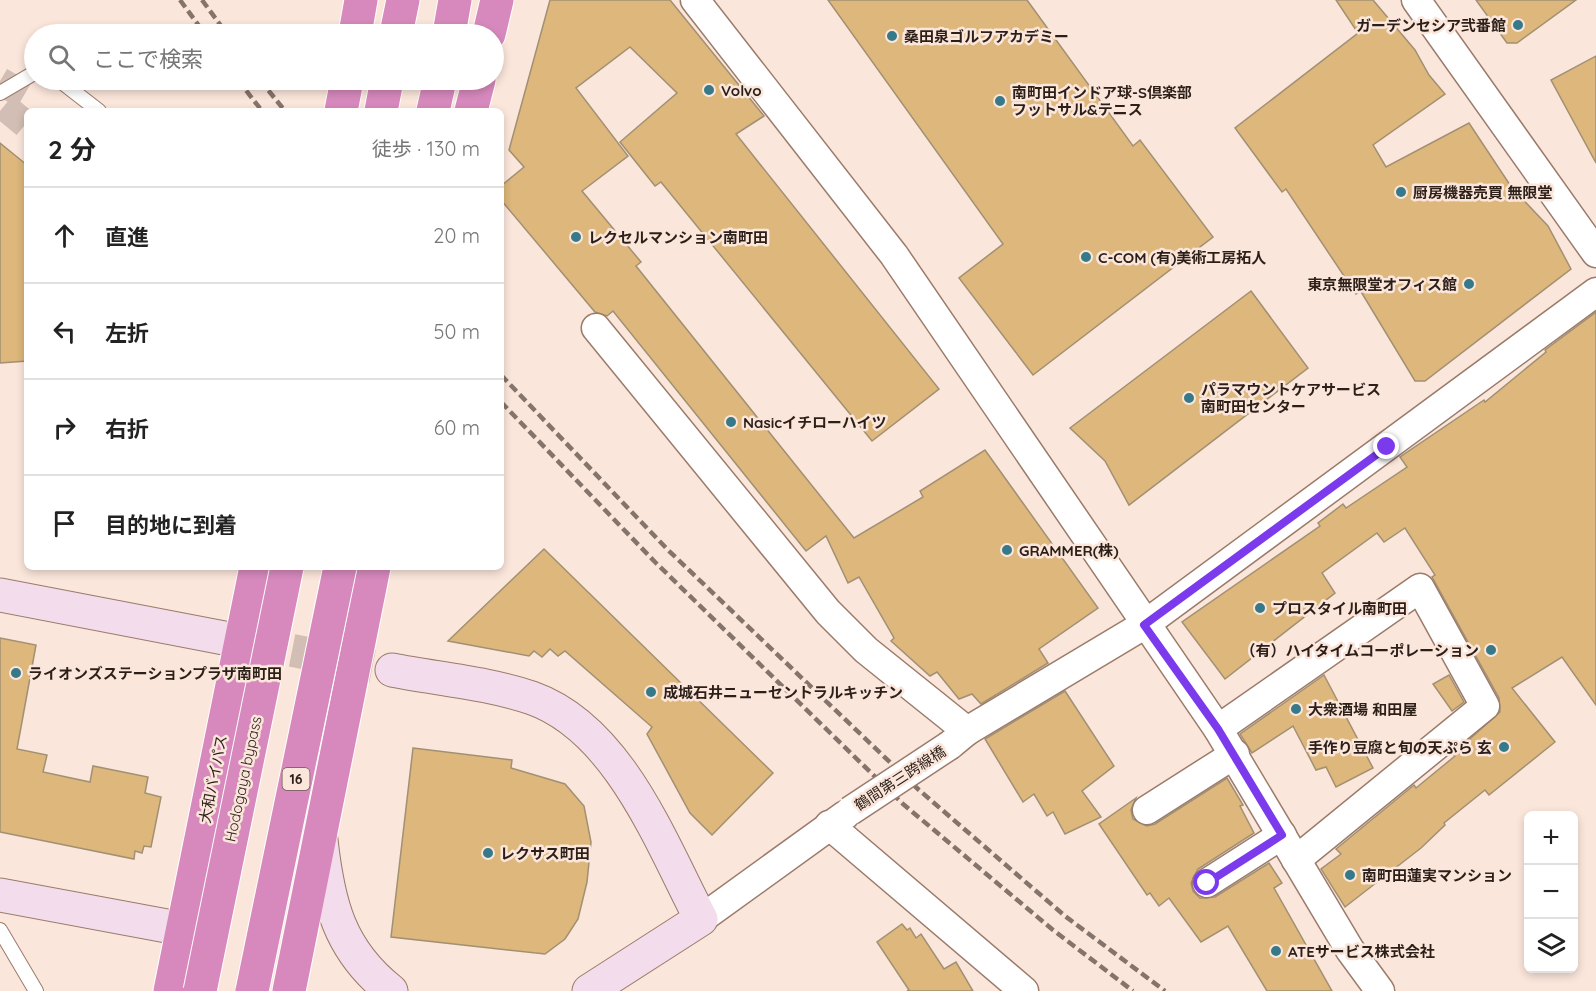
<!DOCTYPE html>
<html lang="ja">
<meta charset="utf-8">
<style>
:root{--surface:#fff;--page:#f6f6f6;--text:#222;--muted:#767676;--line:#e0e0e0}
body{margin:0;font-family:Quicksand,"Noto Sans JP",sans-serif;background:var(--page);color:var(--text)}
.controls{position:absolute;right:18px;bottom:18px;display:grid;overflow:hidden;border-radius:9px;box-shadow:0 3px 9px #0003}
.controls button{width:54px;height:54px;display:grid;place-items:center;padding:0;border:0;border-bottom:2px solid var(--line);background:var(--surface);color:var(--text);font:30px sans-serif}
.stop{position:absolute;width:18px;height:18px;margin:-14px;border:4px solid #7c3aed;border-radius:50%;background:#fff}
.stop.end{background:#7c3aed;border-color:#fff;box-shadow:0 2px 6px #0008}
.list{margin:0;padding:0;list-style:none}
h2{display:flex;justify-content:space-between;align-items:center;height:78px;margin:0;padding:0 24px;font-size:26px}
h2 small{font-size:20px;font-weight:400;color:var(--muted)}
.list li{display:grid;grid-template-columns:39px 1fr auto;gap:18px;align-items:center;box-sizing:border-box;height:96px;padding:0 24px;border-top:2px solid var(--line)}
.list b{display:block;font-size:22px;white-space:nowrap}
.list em{font-size:20px;font-style:normal;color:var(--muted)}
.icon{flex:none;width:33px;height:33px;fill:none;stroke:currentColor;stroke-width:2;stroke-linecap:round;stroke-linejoin:round}
.map{position:relative;flex:none;width:1596px;height:991px;overflow:hidden}
.search{position:absolute;background:var(--surface);box-shadow:0 3px 9px #0003;left:24px;top:24px;width:480px;height:66px;display:flex;align-items:center;gap:15px;box-sizing:border-box;padding:0 21px;border-radius:33px;color:var(--muted);font-size:22px}
.panel{position:absolute;background:var(--surface);box-shadow:0 3px 9px #0003;left:24px;top:108px;width:480px;height:462px;border-radius:9px}
.map>svg:first-child{display:block}
.building{fill:#ddb77b;stroke:#a29073;stroke-width:1.5}
.lines{fill:none;stroke-linecap:round;stroke-linejoin:round}
.street-tunnel{stroke:#d2beb4;stroke-width:28;stroke-dasharray:28 14;stroke-linecap:butt}
.secondary-tunnel{stroke:#d2beb4;stroke-width:33;stroke-dasharray:33 16;stroke-linecap:butt}
.lane-casing{stroke:#9b7b6a;stroke-width:16}
.street-casing{stroke:#9b7b6a;stroke-width:31}
.secondary-casing{stroke:#9b7b6a;stroke-width:35}
.highway-casing{stroke:#fff;stroke-width:35}
.lane{stroke:#fff;stroke-width:14}
.street{stroke:#fff;stroke-width:28}
.secondary{stroke:#f3dceb;stroke-width:33}
.highway{stroke:#d789bd;stroke-width:33}
.rail{stroke:#84746b;stroke-width:4.5;stroke-dasharray:9 4.5;stroke-linecap:butt}
.street-bridge-casing{stroke:#9b7b6a;stroke-width:31;stroke-linecap:butt}
.highway-bridge-casing{stroke:#fff;stroke-width:35;stroke-linecap:butt}
.street-bridge{stroke:#fff;stroke-width:28}
.highway-bridge{stroke:#d789bd;stroke-width:33}
.route{stroke:#7c3aed;stroke-width:8}
.poi-dot{fill:#367989;stroke:#fbe6db;stroke-width:2}
.labels{text-anchor:middle;dominant-baseline:central;stroke-width:5;stroke-linejoin:round;paint-order:stroke}
.shield{fill:#fbe6db;stroke:#6a5b52;stroke-width:1.5}
.shield-label{font-size:14px;font-weight:bold;fill:#2c1f18}
.poi-label{font-size:15px;font-weight:bold;fill:#2c1f18;stroke:#fbe6db;text-anchor:start}
.street-label{font-size:15px;fill:#2c1f18;stroke:#fbe6db}
</style>
<div class="map">
<svg width="1596" height="991" viewBox="0 0 1596 991">
<rect width="100%" height="100%" fill="#fbe6db"/>
<g class="building">
<path d="M550,0H670L764,116L736,134L939,389L872,441L661,182L655,186L620,142L677,93L630,47L576,88L628,156L582,191L641,262L636,266L854,538L923,497L920,491L985,450L1098,608L1039,649L1048,663L981,704L972,694L959,699L937,672L930,676L891,641L894,638L859,577L848,583L826,536L806,551L613,311L607,316L595,312L501,200V186L524,167L509,150Z"/>
<path d="M828,0H1027L1133,146L1140,140L1213,237L1033,375L959,278L1003,244Z"/>
<path d="M1336,0H1373L1415,50L1429,75L1445,94L1373,145L1386,167L1469,123L1512,188L1548,226L1571,269L1425,381H1415L1360,290L1356,294L1286,189L1282,192L1235,128L1358,33Z"/>
<path d="M1476,0H1576L1517,43H1507Z"/>
<path d="M1596,56V163L1551,80Z"/>
<path d="M0,143L27,165V361L0,363Z"/>
<path d="M1251,291L1308,368L1129,505L1105,461L1070,428Z"/>
<path d="M1596,312V705L1562,657L1512,688L1555,742L1489,795L1485,790L1444,823L1445,825L1421,848L1345,907L1321,869L1341,854L1336,849L1414,785L1416,788L1455,756L1453,754L1500,712L1499,698L1432,577L1435,575L1405,528L1384,542L1377,533L1322,573L1335,593L1225,679L1182,622L1320,526L1318,523L1343,504L1346,508L1407,467L1400,457L1484,400L1485,402L1546,352L1545,350Z"/>
<path d="M544,549L773,773L712,835L690,813L647,734L652,727L565,651L558,656L550,649L542,657L534,651L529,656L448,641Z"/>
<path d="M0,638L36,645L17,749L47,755L43,772L90,782L93,766L148,777L145,793L161,797L151,847L144,846L142,853L135,851L134,859L0,832Z"/>
<path d="M1324,675L1373,768L1336,787L1326,767L1316,770L1293,726L1252,753L1240,734Z"/>
<path d="M1449,675L1464,702L1452,711L1433,684Z"/>
<path d="M1065,691L1114,766L1082,791L1101,817L1065,834L1053,812L1047,816L1034,794L1023,802L985,739Z"/>
<path d="M413,748L512,760L511,768L565,784L584,806L591,842L587,882L578,919L565,939L545,954L391,937Z"/>
<path d="M1227,778L1243,805L1240,806L1254,833L1198,869L1191,883L1193,891L1200,898L1215,897L1269,863L1282,883L1274,888L1332,991H1267L1228,926L1201,942L1169,898L1159,906L1150,893L1147,895L1099,824L1136,798L1131,810L1133,819L1147,826L1155,824Z"/>
<path d="M902,924L907,930L910,928L916,938L921,934L944,969L956,962L973,991H907L909,990L877,942Z"/>
</g>
<g class="lines">
<path class="street-tunnel" d="M0,81L29,98L0,133"/>
<path class="secondary-tunnel" d="M244,641L392,670"/>
<defs>
<g id="lane">
<path d="M59,80L99,111"/>
<path d="M0,93L34,73"/>
<path d="M0,930L36,991"/>
</g>
<g id="street">
<path d="M695,0L894,255L1218,729L1350,950L1380,991"/>
<path d="M1416,0L1596,253"/>
<path d="M596,328L828,612L866,650L967,731"/>
<path d="M1218,729L1420,588L1485,706L1296,860"/>
<path d="M950,745L967,731L1144,625L1596,292"/>
<path d="M1147,810L1235,754"/>
<path d="M829,825L1024,991"/>
<path d="M1207,883L1282,835"/>
<path d="M701,919L845,815"/>
</g>
<g id="secondary">
<path d="M0,595L224,638"/>
<path d="M392,670C438,679 488,683 532,698C619,729 661,843 701,919L589,991"/>
<path d="M321,840C328,903 339,950 391,991"/>
<path d="M0,895L183,929"/>
</g>
<g id="highway">
<path d="M355,34L361,0"/>
<path d="M396,34L403,0"/>
<path d="M449,34L455,0"/>
<path d="M489,34L497,0"/>
<path d="M341,111L347,80"/>
<path d="M381,111L387,80"/>
<path d="M433,111L440,80"/>
<path d="M471,111L479,80"/>
<path d="M170,991L256,567"/>
<path d="M289,991L374,567"/>
</g>
</defs>
<use href="#lane" class="lane-casing"/>
<use href="#street" class="street-casing"/>
<use href="#secondary" class="secondary-casing"/>
<use href="#highway" class="highway-casing"/>
<use href="#lane" class="lane"/>
<use href="#street" class="street"/>
<use href="#secondary" class="secondary"/>
<use href="#highway" class="highway"/>
<g class="rail">
<path d="M180,0L205,34"/>
<path d="M202,0L227,34"/>
<path d="M238,80L262,111"/>
<path d="M260,80L285,111"/>
<path d="M501,375L668,550L919,790L1065,916L1165,991"/>
<path d="M501,402L655,562L903,804L1053,930L1133,991"/>
</g>
<defs>
<path id="street-bridge" d="M850,811L950,745"/>
<g id="highway-bridge">
<path d="M200,991L287,567"/>
<path d="M252,991L340,567"/>
</g>
</defs>
<use href="#street-bridge" class="street-bridge-casing"/>
<use href="#highway-bridge" class="highway-bridge-casing"/>
<use href="#street-bridge" class="street-bridge"/>
<use href="#highway-bridge" class="highway-bridge"/>
</g>
<g class="lines">
<path class="route" d="M1207,883L1282,835L1218,729L1144,625L1387,447"/>
</g>
<g class="poi-dot">
<circle cx="1518" cy="25" r="6"/>
<circle cx="892" cy="36" r="6"/>
<circle cx="709" cy="90" r="6"/>
<circle cx="1000" cy="101" r="6"/>
<circle cx="1401" cy="192" r="6"/>
<circle cx="576" cy="237" r="6"/>
<circle cx="1086" cy="257" r="6"/>
<circle cx="1469" cy="284" r="6"/>
<circle cx="1189" cy="398" r="6"/>
<circle cx="731" cy="422" r="6"/>
<circle cx="1007" cy="550" r="6"/>
<circle cx="1260" cy="608" r="6"/>
<circle cx="1491" cy="650" r="6"/>
<circle cx="16" cy="673" r="6"/>
<circle cx="651" cy="692" r="6"/>
<circle cx="1296" cy="709" r="6"/>
<circle cx="1504" cy="747" r="6"/>
<circle cx="488" cy="853" r="6"/>
<circle cx="1350" cy="875" r="6"/>
<circle cx="1276" cy="951" r="6"/>
</g>
<g class="labels">
<rect class="shield" x="282.5" y="768" width="27" height="22" rx="4.5"/>
<g class="shield-label">
<text x="296" y="779">16</text>
</g>
<g class="poi-label">
<text x="1506" y="25" text-anchor="end">ガーデンセシア弐番館</text>
<text x="904" y="36">桑田泉ゴルフアカデミー</text>
<text x="721" y="90">Volvo</text>
<text x="1012" y="92">南町田インドア球-S倶楽部<tspan x="1012" dy="17">フットサル&amp;テニス</tspan></text>
<text x="1413" y="192">厨房機器売買 無限堂</text>
<text x="588" y="237">レクセルマンション南町田</text>
<text x="1098" y="257">C-COM (有)美術工房拓人</text>
<text x="1457" y="284" text-anchor="end">東京無限堂オフィス館</text>
<text x="1201" y="389">パラマウントケアサービス<tspan x="1201" dy="17">南町田センター</tspan></text>
<text x="743" y="422">Nasicイチローハイツ</text>
<text x="1019" y="550">GRAMMER(株)</text>
<text x="1272" y="608">プロスタイル南町田</text>
<text x="1479" y="650" text-anchor="end">（有）ハイタイムコーポレーション</text>
<text x="28" y="673">ライオンズステーションプラザ南町田</text>
<text x="663" y="692">成城石井ニューセントラルキッチン</text>
<text x="1308" y="709">大衆酒場 和田屋</text>
<text x="1492" y="747" text-anchor="end">手作り豆腐と旬の天ぷら 玄</text>
<text x="500" y="853">レクサス町田</text>
<text x="1362" y="875">南町田蓮実マンション</text>
<text x="1288" y="951">ATEサービス株式会社</text>
</g>
<g class="street-label">
<text transform="translate(900 778) rotate(-33)">鶴間第三跨線橋</text>
<text transform="translate(213 779) rotate(-79)">大和バイパス</text>
<text transform="translate(243 779) rotate(-78)">Hodogaya bypass</text>
</g>
</g>
</svg>
<div class="controls">
<button>+</button>
<button>−</button>
<button><svg class="icon" aria-label="layers" viewBox="0 0 24 24"><path d="M12 4l9 5-9 5-9-5zM3 14l9 5 9-5"/></svg></button>
</div>
<div class="stop" style="left:1207px;top:883px"></div>
<div class="stop end" style="left:1387px;top:447px"></div>
<div class="search"><svg class="icon" aria-label="search" viewBox="0 0 24 24"><circle cx="10" cy="10" r="6"/><path d="M15 15l6 6"/></svg>ここで検索</div>
<section class="panel">
<h2>2 分<small>徒歩 · 130 m</small></h2>
<ul class="list">
<li><svg class="icon" aria-label="ahead" viewBox="0 0 24 24"><path d="M12 20V5M6 11l6-6 6 6"/></svg><div><b>直進</b></div><em>20 m</em></li>
<li><svg class="icon" aria-label="left" viewBox="0 0 24 24"><path d="M17 20v-9H6M10 6l-5 5 5 5"/></svg><div><b>左折</b></div><em>50 m</em></li>
<li><svg class="icon" aria-label="right" viewBox="0 0 24 24"><path d="M7 20v-9h11M14 6l5 5-5 5"/></svg><div><b>右折</b></div><em>60 m</em></li>
<li><svg class="icon" aria-label="arrive" viewBox="0 0 24 24"><path d="M6 21V4h12l-3 4 3 4H6"/></svg><div><b>目的地に到着</b></div></li>
</ul>
</section>
</div>
